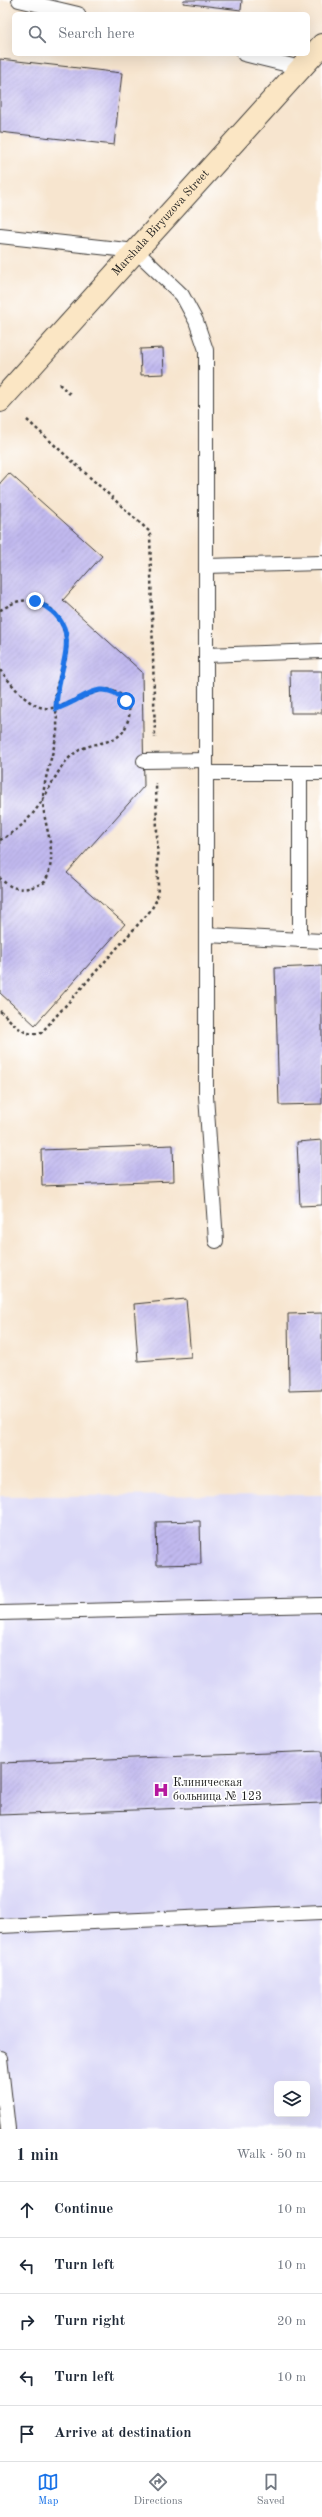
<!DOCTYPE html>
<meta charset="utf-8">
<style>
:root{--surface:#fff;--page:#f2f2f3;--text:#1f2937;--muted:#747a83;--line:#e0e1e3;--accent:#1a73e8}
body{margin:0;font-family:"Old Standard TT",serif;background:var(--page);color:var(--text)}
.controls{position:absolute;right:12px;bottom:12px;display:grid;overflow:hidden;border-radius:6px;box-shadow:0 4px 16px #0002}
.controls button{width:36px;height:36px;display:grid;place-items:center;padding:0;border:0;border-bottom:1px solid var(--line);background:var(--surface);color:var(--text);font:20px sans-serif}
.stop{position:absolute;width:12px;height:12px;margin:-9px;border:3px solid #1a73e8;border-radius:50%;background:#fff}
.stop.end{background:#1a73e8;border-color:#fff;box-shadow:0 1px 4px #0008}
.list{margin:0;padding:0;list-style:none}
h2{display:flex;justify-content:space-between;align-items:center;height:52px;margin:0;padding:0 16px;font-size:17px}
h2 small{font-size:13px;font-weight:400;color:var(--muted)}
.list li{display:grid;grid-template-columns:26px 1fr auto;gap:12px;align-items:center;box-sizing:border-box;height:56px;padding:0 16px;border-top:1px solid var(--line)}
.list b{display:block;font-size:15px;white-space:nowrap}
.list em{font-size:13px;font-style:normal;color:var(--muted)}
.icon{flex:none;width:22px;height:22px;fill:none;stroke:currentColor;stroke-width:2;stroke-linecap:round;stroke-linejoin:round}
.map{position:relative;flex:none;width:322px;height:2129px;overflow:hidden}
.search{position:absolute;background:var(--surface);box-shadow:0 4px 16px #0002;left:12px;right:12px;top:12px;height:44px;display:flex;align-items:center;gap:10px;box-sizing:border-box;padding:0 14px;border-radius:6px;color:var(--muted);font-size:15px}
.sheet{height:332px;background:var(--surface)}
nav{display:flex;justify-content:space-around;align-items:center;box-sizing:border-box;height:56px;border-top:1px solid var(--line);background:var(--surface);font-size:11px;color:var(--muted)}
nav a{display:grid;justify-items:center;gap:2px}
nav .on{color:var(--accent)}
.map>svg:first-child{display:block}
.built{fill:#d9d7f7;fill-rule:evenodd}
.building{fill:url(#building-hatch)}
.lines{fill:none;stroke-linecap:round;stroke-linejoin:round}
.lane-casing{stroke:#3d3a37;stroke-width:16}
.secondary-casing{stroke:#3d3a37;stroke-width:24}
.path{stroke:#3d3a37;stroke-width:2.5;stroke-dasharray:3 3;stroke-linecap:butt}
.lane{stroke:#fff;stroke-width:14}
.secondary{stroke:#fbe6c4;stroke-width:22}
.route{stroke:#1a73e8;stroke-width:5}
.labels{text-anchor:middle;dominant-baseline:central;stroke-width:3.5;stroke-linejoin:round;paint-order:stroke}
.street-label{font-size:12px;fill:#1c1c1c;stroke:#fff}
.poi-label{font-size:12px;fill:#1c1c1c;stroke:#fff;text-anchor:start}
</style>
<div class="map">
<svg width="322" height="2129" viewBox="0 0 322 2129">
<defs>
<pattern id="building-hatch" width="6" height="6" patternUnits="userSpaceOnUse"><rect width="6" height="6" fill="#c1b9ef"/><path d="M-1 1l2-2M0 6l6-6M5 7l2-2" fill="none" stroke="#a59ecc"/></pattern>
</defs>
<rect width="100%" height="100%" fill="#fff"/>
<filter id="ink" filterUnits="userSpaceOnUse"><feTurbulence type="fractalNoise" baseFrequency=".025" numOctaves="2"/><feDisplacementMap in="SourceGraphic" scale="8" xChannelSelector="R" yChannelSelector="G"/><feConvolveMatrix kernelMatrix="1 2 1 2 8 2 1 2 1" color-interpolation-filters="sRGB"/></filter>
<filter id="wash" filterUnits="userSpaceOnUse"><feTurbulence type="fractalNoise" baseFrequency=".012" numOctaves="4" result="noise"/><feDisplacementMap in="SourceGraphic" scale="16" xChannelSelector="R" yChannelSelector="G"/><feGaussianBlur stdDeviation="0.9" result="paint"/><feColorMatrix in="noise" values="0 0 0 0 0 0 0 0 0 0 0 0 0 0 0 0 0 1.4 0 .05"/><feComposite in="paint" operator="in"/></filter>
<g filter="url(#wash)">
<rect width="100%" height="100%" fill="#f7e5cf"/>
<path class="built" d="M322,1495V2129H0V1496ZM277,2084H307V2114H277Z"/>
<g id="blocks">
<g class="building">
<path d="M184,0H242L241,10L183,3Z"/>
<path d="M0,59L122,73L114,145L0,132Z"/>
<path d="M163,348L164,374L141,375L140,349Z"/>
<path d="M9,473L102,556L63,600L142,672L144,786L67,873L125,924L35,1025L0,993V483Z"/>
<path d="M290,671H322V713H291Z"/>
<path d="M322,966V1104L279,1105L275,968Z"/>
<path d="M322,1140V1205L300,1206L297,1142Z"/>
<path d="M173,1145L174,1181L42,1186L41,1150Z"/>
<path d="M186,1299L191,1357L138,1361L134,1304Z"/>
<path d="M322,1313V1390L289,1391L288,1314Z"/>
<path d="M200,1521L201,1564L157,1565L156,1522Z"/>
<path d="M322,1751V1803L0,1815V1763Z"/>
</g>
</g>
</g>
<g filter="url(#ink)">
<use href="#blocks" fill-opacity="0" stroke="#3d3a37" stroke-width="1"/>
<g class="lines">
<defs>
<g id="lane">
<path d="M19,0L78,14"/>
<path d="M244,54L301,68"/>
<path d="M0,236L136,251L182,295L196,321L206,350V935L322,941"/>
<path d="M206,566L322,563"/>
<path d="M206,655L322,651"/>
<path d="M144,761L206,760"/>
<path d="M206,773H322"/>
<path d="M206,935V1096L216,1241"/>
<path d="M300,940V773"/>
<path d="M0,1613L322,1605"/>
<path d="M0,1926L322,1912"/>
<path d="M0,2058L8,2129"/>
</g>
<g id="secondary">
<path id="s1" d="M0,401L322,45"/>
</g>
</defs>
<use href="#lane" class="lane-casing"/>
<use href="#secondary" class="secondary-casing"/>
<g class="path">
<path d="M59,384L70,394"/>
<path d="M27,420L150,532L155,738"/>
<path d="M0,610C5,608 11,604 16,602C49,593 70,624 66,653C65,666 58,678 56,691C54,704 58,718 57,731C54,754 44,776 43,799C43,830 60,850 45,882C28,890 14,893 0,878"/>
<path d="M0,670C11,683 23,701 40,707C71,717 112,662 129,709C130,714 129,718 127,723C121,746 95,740 78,751C61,761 53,783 43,799C33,816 18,831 0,840"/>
<path d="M0,1011C13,1022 23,1038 41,1033L151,910L157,899L158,886L156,783"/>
</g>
<use href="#lane" class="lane"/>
<use href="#secondary" class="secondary"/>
</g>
</g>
<g class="lines" filter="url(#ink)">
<path class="route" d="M35,601C90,626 56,665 56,709C85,700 99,676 126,701"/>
</g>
<defs>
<symbol id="hospital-bare" viewBox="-9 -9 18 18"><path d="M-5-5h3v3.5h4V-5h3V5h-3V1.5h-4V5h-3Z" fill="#b5179e" stroke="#fff" stroke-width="2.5" paint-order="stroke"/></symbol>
</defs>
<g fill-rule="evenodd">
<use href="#hospital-bare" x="150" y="1779" width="22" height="22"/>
</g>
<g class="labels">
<g class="street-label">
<text stroke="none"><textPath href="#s1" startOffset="240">Marshala Biryuzova Street</textPath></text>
</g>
<g class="poi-label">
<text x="173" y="1783">Клиническая<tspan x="173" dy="14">больница № 123</tspan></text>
</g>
</g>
</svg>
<div class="controls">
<button><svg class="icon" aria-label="layers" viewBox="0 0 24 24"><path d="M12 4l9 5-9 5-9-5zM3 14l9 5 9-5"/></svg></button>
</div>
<div class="stop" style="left:126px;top:701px"></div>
<div class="stop end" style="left:35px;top:601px"></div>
<div class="search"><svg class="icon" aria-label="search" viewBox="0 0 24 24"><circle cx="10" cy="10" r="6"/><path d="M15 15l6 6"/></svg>Search here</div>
</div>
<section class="sheet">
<h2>1 min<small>Walk · 50 m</small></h2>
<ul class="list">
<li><svg class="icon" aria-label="ahead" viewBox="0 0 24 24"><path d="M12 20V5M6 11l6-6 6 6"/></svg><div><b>Continue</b></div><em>10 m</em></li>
<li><svg class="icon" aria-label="left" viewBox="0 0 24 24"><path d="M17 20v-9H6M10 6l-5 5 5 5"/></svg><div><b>Turn left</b></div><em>10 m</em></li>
<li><svg class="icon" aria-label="right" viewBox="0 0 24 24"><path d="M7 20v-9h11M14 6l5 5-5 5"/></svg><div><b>Turn right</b></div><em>20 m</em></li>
<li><svg class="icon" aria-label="left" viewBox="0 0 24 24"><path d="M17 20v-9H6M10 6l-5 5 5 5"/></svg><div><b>Turn left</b></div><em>10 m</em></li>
<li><svg class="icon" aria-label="arrive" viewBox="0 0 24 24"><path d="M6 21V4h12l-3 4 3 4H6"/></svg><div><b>Arrive at destination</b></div></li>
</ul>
</section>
<nav>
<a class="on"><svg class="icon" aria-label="map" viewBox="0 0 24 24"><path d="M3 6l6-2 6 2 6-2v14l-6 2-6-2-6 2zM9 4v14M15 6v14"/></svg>Map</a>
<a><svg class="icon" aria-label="directions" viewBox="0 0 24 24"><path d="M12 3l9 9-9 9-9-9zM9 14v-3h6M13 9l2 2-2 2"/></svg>Directions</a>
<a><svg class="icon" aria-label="saved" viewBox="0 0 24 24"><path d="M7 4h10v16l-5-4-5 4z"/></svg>Saved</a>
</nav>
